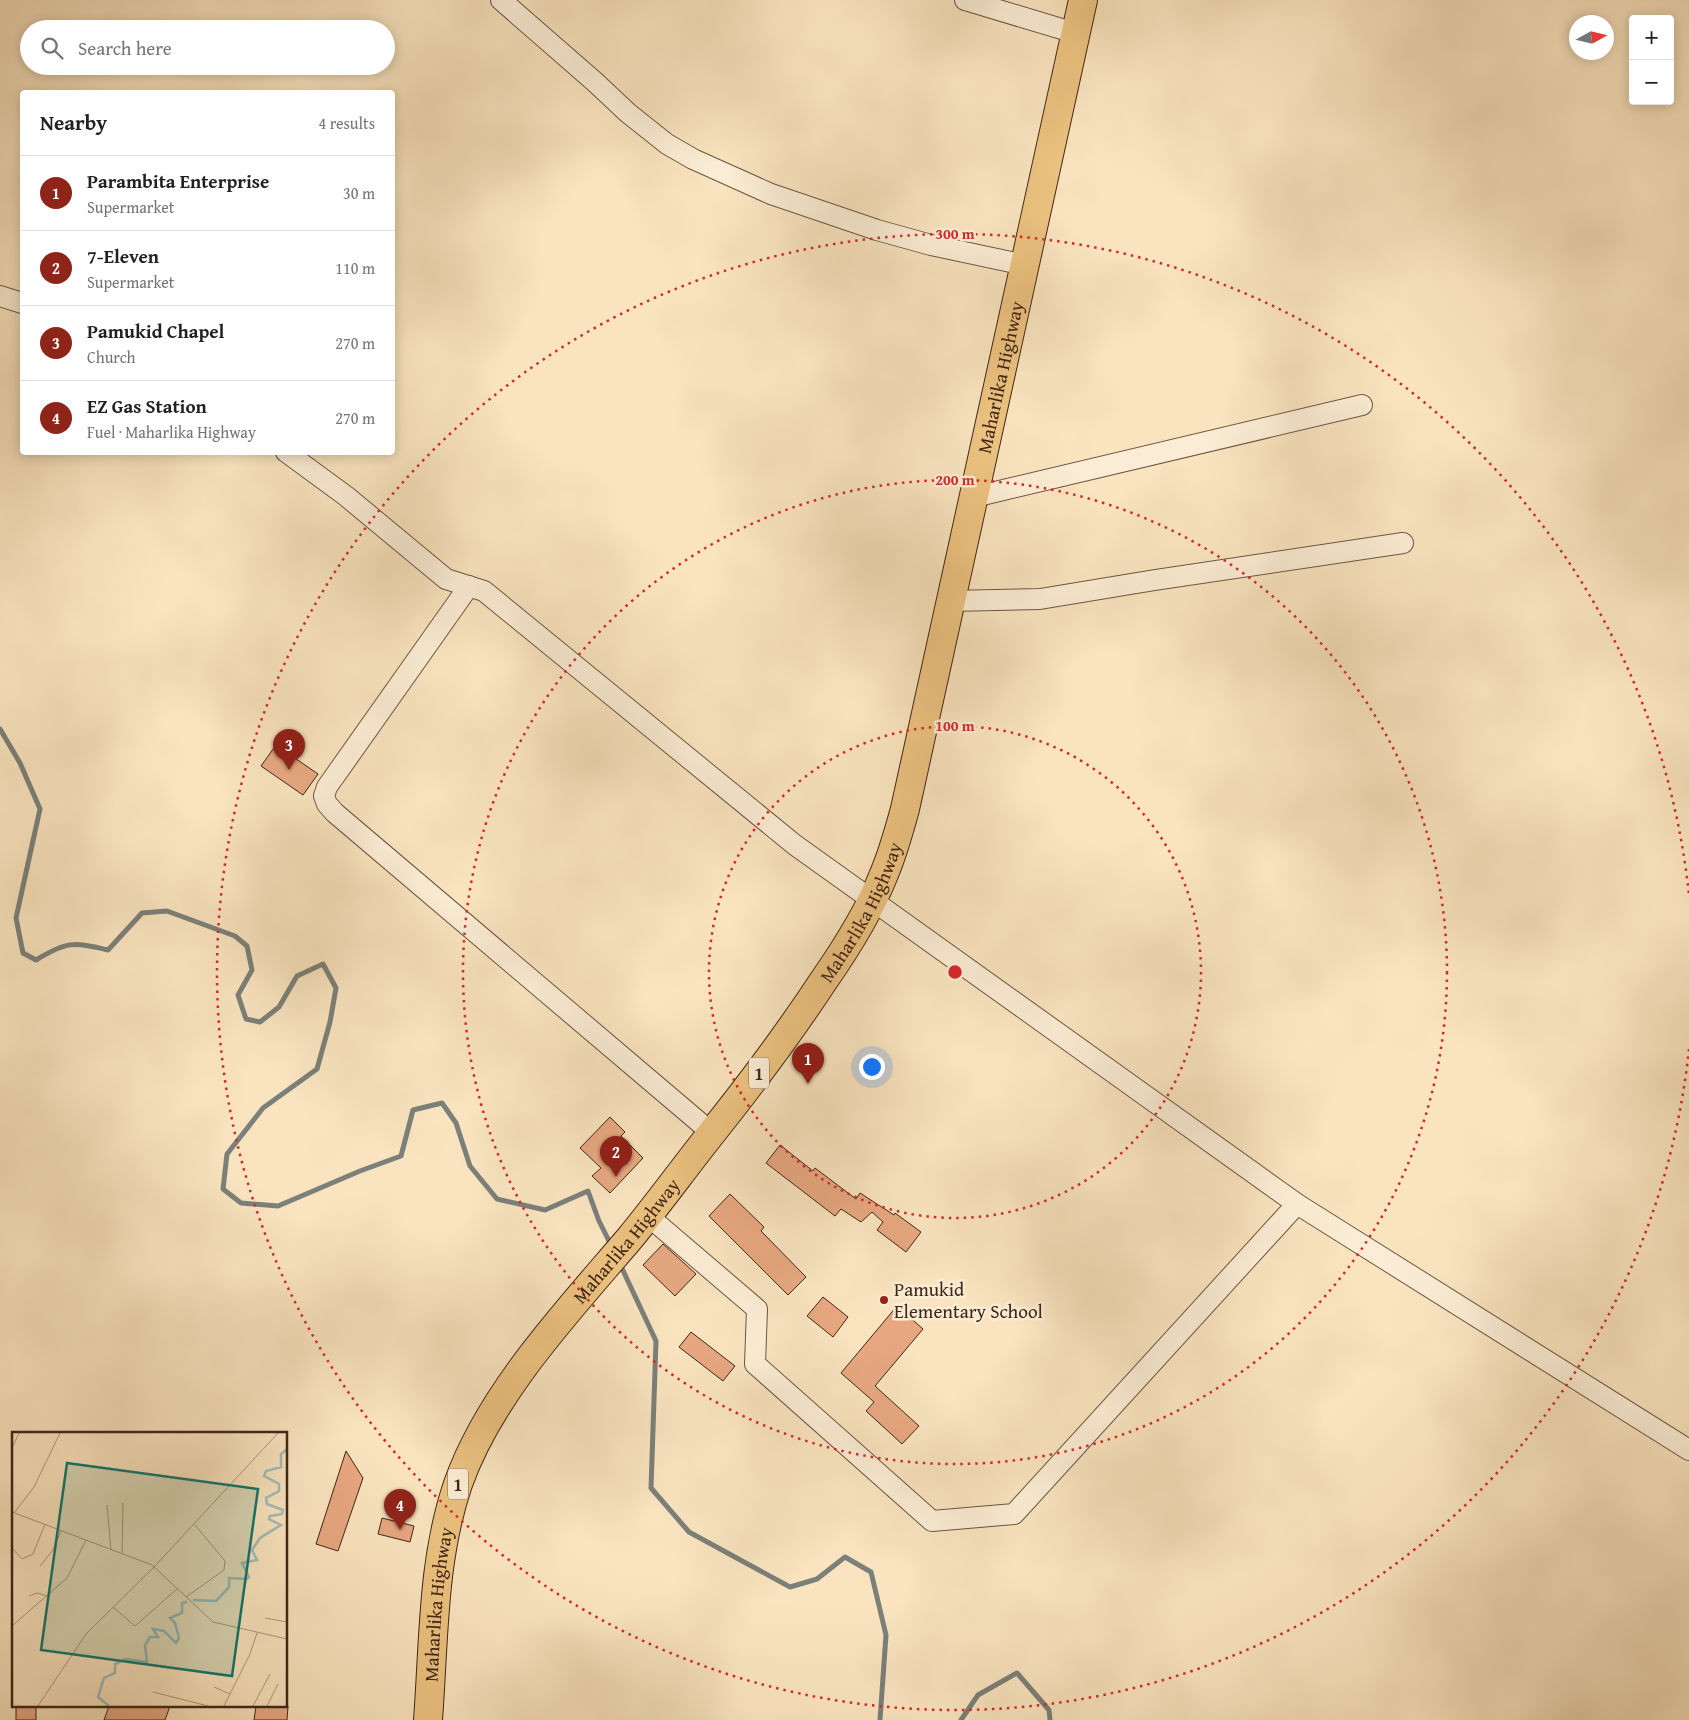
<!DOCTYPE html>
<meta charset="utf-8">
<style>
:root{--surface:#fff;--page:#f2f2f2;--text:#202124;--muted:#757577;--line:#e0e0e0;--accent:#8f2418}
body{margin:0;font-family:"Gentium Book Plus",serif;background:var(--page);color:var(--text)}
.controls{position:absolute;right:15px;top:15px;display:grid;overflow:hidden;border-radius:5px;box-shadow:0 2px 12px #0003}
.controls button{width:45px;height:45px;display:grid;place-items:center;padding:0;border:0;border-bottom:1px solid var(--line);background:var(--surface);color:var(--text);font:25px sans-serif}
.compass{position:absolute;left:1569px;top:15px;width:45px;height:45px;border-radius:50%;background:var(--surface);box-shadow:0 2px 12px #0003;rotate:82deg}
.you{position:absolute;left:871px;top:1066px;width:18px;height:18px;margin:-12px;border:4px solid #fff;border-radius:50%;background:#1a73e8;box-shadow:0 0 0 8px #1a73e833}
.badge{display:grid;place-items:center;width:32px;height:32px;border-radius:50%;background:var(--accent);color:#fff;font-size:16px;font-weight:700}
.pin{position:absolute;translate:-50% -41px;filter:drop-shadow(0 1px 2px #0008)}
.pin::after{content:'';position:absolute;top:26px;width:18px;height:15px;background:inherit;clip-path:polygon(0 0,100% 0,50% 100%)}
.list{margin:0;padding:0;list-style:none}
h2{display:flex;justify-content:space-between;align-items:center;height:65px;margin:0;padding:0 20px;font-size:21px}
h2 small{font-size:16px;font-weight:400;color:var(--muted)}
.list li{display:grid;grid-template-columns:32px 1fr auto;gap:15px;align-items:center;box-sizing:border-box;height:75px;padding:0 20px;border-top:1px solid var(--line)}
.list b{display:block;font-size:19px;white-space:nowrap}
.list p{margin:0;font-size:16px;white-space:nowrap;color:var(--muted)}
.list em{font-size:16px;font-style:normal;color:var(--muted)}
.icon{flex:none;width:28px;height:28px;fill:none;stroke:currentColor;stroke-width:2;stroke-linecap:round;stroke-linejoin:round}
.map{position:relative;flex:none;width:1689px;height:1720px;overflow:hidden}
.search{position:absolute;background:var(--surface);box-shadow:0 2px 12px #0003;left:20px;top:20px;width:375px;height:55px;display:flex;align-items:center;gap:12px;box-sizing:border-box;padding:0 18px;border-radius:28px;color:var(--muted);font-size:19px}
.panel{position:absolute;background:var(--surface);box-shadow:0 2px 12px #0003;left:20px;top:90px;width:375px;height:365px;border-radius:5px}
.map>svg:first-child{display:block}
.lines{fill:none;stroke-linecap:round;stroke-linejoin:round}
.stream{stroke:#7b807a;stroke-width:5}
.building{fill:#e7a881;stroke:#402617}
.street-casing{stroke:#6e5641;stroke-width:22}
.highway-casing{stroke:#402617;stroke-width:30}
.street{stroke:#fbedd5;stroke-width:20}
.highway{stroke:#ecc280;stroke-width:28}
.ring{fill:none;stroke:#d62828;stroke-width:2.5;stroke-dasharray:2.5 5}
.poi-dot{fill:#8f2418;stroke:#fbedd5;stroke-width:2}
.labels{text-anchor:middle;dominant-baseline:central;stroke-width:5;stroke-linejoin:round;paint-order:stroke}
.shield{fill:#fbedd5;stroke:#786250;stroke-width:1}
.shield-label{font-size:18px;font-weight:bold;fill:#402617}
.street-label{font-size:19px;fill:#402617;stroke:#fbedd5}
.poi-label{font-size:19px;fill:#402617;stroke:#fbedd5;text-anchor:start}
.inset-river{fill:none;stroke:#a2bcbc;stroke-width:2.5}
.inset-road{fill:none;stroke:#af987c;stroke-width:1}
.view{fill:#0f766e;fill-opacity:0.15;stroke:#0f766e;stroke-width:2.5}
.inset-edge{fill:none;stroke:#402617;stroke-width:2.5}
.centre{fill:#d62828;stroke:#fbedd5;stroke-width:2.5}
.ring-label{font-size:15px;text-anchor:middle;font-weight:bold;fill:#d62828;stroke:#fbedd5;stroke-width:5;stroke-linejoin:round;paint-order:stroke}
</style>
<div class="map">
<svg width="1689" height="1720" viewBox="0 0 1689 1720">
<rect width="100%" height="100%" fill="#f9e4bf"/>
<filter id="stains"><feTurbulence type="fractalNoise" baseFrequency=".004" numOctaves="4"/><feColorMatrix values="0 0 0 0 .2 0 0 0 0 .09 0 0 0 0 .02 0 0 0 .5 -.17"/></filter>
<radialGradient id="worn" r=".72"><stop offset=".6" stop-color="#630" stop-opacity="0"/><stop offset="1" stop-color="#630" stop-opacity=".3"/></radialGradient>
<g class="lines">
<g class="stream">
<path d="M0,729L20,763L40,809L16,918L23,953L36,960C67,941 73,942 108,950L142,913L167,911L235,936L247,946L252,970L238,995L246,1019L260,1022L279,1007L297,976L323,964L336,988L330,1022L317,1069L263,1108L227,1154L223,1189L241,1203L278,1206L360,1171L401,1156L413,1110L442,1103L456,1123L470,1166L497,1199L545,1210L588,1191L599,1221L611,1245"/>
<path d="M619,1262L656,1341L651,1488L689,1532L790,1587L817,1579L845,1557L871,1572L886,1635L880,1720"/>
<path d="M961,1720L978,1695L1017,1673L1049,1710L1050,1720"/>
</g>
</g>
<g class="building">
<path d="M276,745L318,774L303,795L261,766Z"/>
<path d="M610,1117L625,1132L621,1136L643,1158L610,1193L592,1176L601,1168L580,1148Z"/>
<path d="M780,1145L813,1171L815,1168L856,1199L860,1193L894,1215L895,1213L921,1232L906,1252L877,1230L883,1222L872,1212L861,1222L841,1209L835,1216L766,1163Z"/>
<path d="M730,1194L764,1227L761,1231L806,1277L788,1295L709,1216Z"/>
<path d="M663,1244L696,1274L675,1296L643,1265Z"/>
<path d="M823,1297L848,1317L833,1337L807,1316Z"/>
<path d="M897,1306L923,1329L875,1386L919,1426L902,1444L866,1411L874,1402L841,1373Z"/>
<path d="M691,1332L735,1366L723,1381L679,1347Z"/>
<path d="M346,1451L363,1478L338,1551L316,1544Z"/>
<path d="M382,1518L414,1526L410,1542L378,1534Z"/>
<rect x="16" y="1706" width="20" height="14"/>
<path d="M109,1706H170L165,1720H104Z"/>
<path d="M256,1706H288L287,1720H254Z"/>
</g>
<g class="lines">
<defs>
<g id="street">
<path d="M501,0L595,82L628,113L667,144L693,159L771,194L877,230L931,245L1025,265"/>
<path d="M965,0L1075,33"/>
<path d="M0,296L22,303"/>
<path d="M286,452L346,496L446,579L484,591L795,845L1297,1204L1689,1450"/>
<path d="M974,497L1362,405"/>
<path d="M469,586L327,787L324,796L327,804L335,813L712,1133"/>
<path d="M950,601L1040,599L1155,580L1403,543"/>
<path d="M647,1215L757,1309L755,1364L932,1521L1014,1514L1297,1204"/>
</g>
<g id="highway">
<path id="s1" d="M428,1720C434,1641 432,1560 458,1484C490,1393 568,1311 630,1238C658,1204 684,1168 711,1134C751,1084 789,1033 824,980C847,947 869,912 884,874C893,853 899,831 905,809L1083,0"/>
</g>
</defs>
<use href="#street" class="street-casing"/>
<use href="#highway" class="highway-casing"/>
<use href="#street" class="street"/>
<use href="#highway" class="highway"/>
</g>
<g class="ring">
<circle cx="955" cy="972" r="246"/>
<circle cx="955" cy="972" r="492"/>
<path d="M1689 1049A738 738 0 1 1 1689 895"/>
</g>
<circle class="poi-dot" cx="884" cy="1300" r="5"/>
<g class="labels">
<g class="shield">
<rect x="749" y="1057.5" width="20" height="31" rx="4"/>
<rect x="448" y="1468.5" width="20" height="31" rx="4"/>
</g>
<g class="shield-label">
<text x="759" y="1073">1</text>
<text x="458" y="1484">1</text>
</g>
<g class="street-label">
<text stroke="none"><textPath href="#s1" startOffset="1496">Maharlika Highway</textPath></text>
<text stroke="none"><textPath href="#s1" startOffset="941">Maharlika Highway</textPath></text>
<text stroke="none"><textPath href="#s1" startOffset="536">Maharlika Highway</textPath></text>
<text stroke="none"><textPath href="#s1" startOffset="116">Maharlika Highway</textPath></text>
</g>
<g class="poi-label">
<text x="894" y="1289">Pamukid<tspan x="894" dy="22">Elementary School</tspan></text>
</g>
</g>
<g transform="translate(12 1432)">
<rect width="275" height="275" fill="#f9e4bf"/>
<path class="inset-river" d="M181,168L204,169L217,155V146L235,147L237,145L230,131L245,128L240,118L248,106L269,93L257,87L258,84L270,82L271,78L255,72L254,66L267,59V52L252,44L254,39L269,35V22L275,17M97,274L86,265L92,246L103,241V232L114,227L135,230L133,213L138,205H146L141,197L152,199L164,211L167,206L163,191L158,186L170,181V171L175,170"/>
<path class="inset-road" d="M0,16L7,1M95,73L99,118M0,80L140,133L201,190L275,207M2,81L22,55L48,1M0,116L10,127L21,122L33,92M110,122L111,71M28,134L41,118L49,99M17,164L25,161L35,164M174,165L212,138L213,129L183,93M101,175L123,194L165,157M253,186L275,190M0,194L55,146L74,108M202,255L218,262M141,260L196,274M26,274L74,202L142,135L266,1M212,274L238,222L245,201M241,274L258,242M255,274L266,252"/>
<path class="view" d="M55,31L246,57L220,244L29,218Z"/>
<rect width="275" height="275" class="inset-edge"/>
</g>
<circle cx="955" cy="972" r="8" class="centre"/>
<g class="ring-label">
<text x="955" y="239">300 m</text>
<text x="955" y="485">200 m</text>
<text x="955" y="731">100 m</text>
</g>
<rect width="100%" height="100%" filter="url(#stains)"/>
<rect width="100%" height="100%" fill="url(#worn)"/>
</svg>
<div class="controls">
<button>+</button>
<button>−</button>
</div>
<svg class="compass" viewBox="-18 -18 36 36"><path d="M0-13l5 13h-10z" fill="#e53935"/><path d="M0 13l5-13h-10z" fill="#757577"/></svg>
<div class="you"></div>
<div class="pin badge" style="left:808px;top:1084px">1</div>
<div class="pin badge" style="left:616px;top:1177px">2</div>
<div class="pin badge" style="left:289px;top:770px">3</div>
<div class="pin badge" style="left:400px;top:1530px">4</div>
<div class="search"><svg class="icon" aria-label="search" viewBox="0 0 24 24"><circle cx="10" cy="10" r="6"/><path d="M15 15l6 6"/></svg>Search here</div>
<section class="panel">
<h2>Nearby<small>4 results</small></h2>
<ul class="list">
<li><span class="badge">1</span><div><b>Parambita Enterprise</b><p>Supermarket</p></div><em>30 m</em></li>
<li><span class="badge">2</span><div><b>7-Eleven</b><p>Supermarket</p></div><em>110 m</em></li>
<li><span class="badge">3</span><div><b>Pamukid Chapel</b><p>Church</p></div><em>270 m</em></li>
<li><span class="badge">4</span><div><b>EZ Gas Station</b><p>Fuel · Maharlika Highway</p></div><em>270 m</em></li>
</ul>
</section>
</div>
